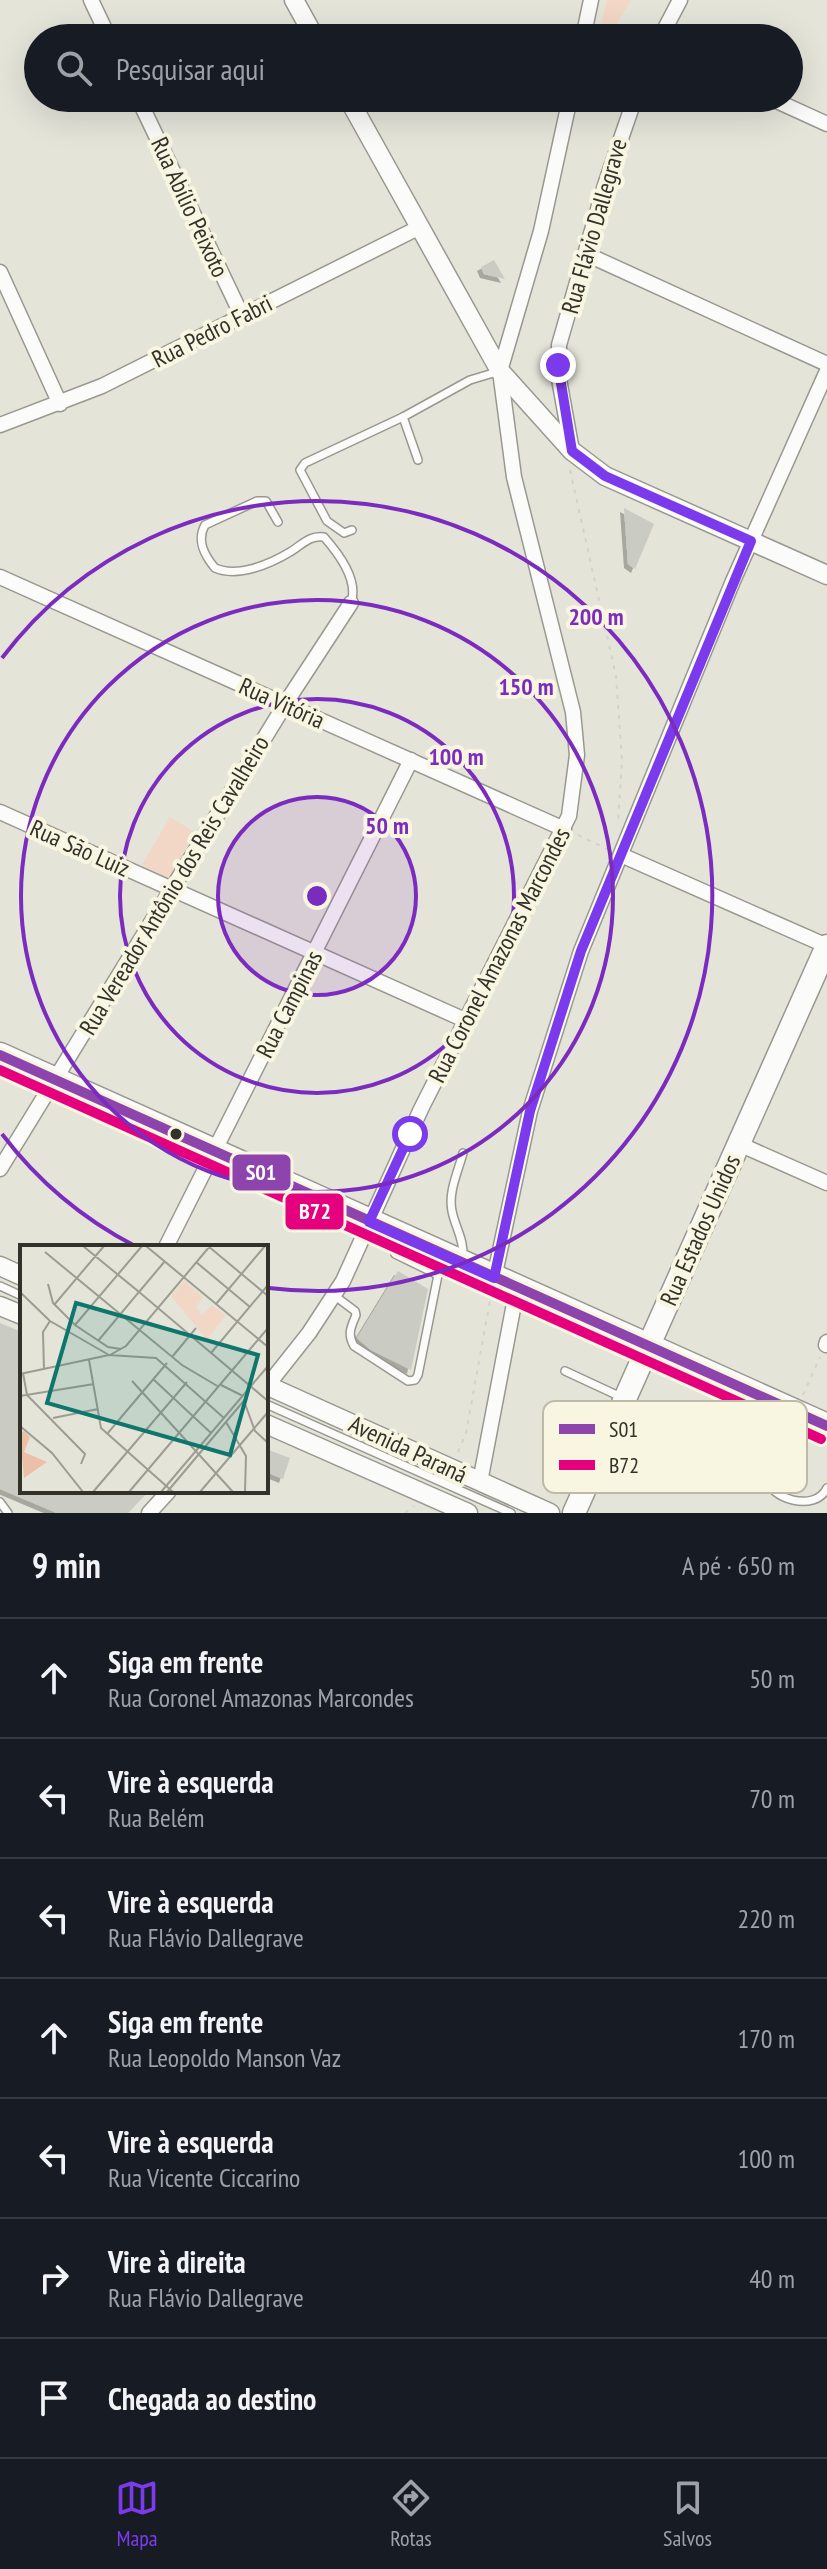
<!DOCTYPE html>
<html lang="pt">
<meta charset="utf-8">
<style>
:root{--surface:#171b24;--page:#242831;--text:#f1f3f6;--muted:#9ea1a6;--line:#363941;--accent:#7c3aed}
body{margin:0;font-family:"PT Sans Narrow",sans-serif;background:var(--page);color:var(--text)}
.stop{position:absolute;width:24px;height:24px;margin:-18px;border:6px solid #7c3aed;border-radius:50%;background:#fff}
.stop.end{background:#7c3aed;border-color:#fff;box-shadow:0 2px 8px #0008}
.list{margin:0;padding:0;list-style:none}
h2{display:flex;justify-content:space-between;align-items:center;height:104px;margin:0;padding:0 32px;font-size:34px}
h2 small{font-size:26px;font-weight:400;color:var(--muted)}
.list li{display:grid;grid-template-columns:52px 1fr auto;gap:24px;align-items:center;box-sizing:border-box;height:120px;padding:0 32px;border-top:2px solid var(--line)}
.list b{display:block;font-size:30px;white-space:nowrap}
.list p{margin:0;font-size:26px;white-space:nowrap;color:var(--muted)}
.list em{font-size:26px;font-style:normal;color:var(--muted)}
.icon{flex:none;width:44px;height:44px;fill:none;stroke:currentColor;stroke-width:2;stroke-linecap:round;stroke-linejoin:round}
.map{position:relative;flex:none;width:827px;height:1513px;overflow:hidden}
.search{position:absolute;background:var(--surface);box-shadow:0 8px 32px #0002;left:24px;right:24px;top:24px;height:88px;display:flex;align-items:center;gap:20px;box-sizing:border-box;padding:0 28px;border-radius:44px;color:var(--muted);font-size:30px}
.sheet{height:944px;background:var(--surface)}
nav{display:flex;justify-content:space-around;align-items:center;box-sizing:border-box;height:112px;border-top:2px solid var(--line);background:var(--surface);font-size:22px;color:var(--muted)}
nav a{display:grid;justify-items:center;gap:4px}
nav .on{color:var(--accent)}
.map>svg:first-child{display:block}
.green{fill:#f2d7c6}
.building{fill:#cacbc3;filter:url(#shadow)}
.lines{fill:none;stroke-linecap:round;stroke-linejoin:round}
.service-casing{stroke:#999890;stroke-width:10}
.minor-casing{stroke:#999890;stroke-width:17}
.tertiary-casing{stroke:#999890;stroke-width:21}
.secondary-casing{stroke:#999890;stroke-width:25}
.primary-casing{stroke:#999890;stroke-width:27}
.path{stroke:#d2d2cf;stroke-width:2;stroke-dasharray:4 6;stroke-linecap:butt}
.service{stroke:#fbfbf9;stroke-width:7}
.minor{stroke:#fbfbf9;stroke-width:14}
.tertiary{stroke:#fbfbf9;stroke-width:18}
.secondary{stroke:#fbfbf9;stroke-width:22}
.primary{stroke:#fbfbf9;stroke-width:24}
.bus-1-casing{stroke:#f8f5e1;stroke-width:16}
.bus-2-casing{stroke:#f8f5e1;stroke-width:16}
.bus-1{stroke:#8e44ad;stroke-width:10}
.bus-2{stroke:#e5007d;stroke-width:10}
.route{stroke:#7c3aed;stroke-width:10}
.ring{fill:none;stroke:#7b2cbf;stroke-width:4}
.bus-dot{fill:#32312a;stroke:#f8f5e1;stroke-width:3}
.labels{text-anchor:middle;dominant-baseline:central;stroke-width:8;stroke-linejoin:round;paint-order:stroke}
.street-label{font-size:24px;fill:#32312a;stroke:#f8f5e1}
.inset-road{fill:none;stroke:#9d9c93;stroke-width:2}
.view{fill:#0f766e;fill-opacity:0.15;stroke:#0f766e;stroke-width:4}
.inset-edge{fill:none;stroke:#32312a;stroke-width:4}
.key{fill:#f8f5e1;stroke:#bdbaaa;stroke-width:2}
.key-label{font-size:22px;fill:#32312a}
.centre{fill:#7b2cbf;stroke:#f8f5e1;stroke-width:4}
.ring-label{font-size:24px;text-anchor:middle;font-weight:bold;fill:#7b2cbf;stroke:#f8f5e1;stroke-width:8;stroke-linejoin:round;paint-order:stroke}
.line-badge{stroke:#f8f5e1;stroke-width:3}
.badge-label{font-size:22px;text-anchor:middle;font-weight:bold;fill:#fff}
</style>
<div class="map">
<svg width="827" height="1513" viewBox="0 0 827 1513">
<defs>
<filter id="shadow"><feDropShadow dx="-4" dy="4" stdDeviation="0" flood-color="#0004"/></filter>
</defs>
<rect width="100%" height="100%" fill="#e5e4d9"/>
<g class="green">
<path d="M607,0H631L608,38H598Z"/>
<path d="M170,817L195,832L168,880L142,865Z"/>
</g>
<g class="building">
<path d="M494,260L505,279L484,274L481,267Z"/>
<path d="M624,508L654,524L635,569L628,564Z"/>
<path d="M398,1271L428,1289L411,1370L371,1350L357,1338Z"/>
<path d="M0,1323L22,1332V1491H149L128,1513H57L0,1489Z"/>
<path d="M266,1449L290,1458L283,1479L266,1472Z"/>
</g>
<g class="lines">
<defs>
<g id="service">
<path d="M418,460L403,417L470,380L500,371"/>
<path d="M278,522L266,501H257L205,525C196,541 205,556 215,568C238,578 270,564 290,552C302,545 309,535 324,537C339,554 359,580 351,603"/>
<path d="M352,530L344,533L327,521L300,470L305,463L403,417"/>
<path d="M395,1254L438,1275"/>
<path d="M463,1256C464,1239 455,1227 452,1211C448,1192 458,1172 463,1153"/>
<path d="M0,1286L22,1296"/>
<path d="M335,1296L355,1311L356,1315C351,1327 347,1334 354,1346L408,1381L415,1380L418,1375L438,1275"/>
<path d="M565,1371L621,1397"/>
<path d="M266,1404L511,1513"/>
<path d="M786,1410C781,1427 764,1461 766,1477C769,1499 815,1513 827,1488"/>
<path d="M0,1502L8,1513"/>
</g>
<g id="minor">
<path d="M91,0L109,38"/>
<path d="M583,38L591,0"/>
<path d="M660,38L680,0"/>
<path d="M138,98L242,316"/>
<path d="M770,98L827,124"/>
<path d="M586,254L827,364"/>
<path d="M0,272L60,404"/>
<path d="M0,425L102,386L420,227"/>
<path d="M572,451L559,379V345L605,185L635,98"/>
<path d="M0,577L564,829"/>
<path d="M0,812L467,1021"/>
<path d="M621,855L827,946"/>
<path d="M739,1144L827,1183"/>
<path d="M0,1169L289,698L351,603"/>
<path d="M166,1247L411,760"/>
<path d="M494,1278L530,1111L581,951L733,581L827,371"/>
<path d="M826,1345L827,1342"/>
<path d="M267,1386L309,1333L343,1281L421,1109L569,816L577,755L573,712L514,477L500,371L541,231L570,98"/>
<path d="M480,1482L517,1288"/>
<path d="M149,1513L169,1491"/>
</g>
<g id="tertiary">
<path d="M294,0L315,38"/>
<path d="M348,98L500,371L572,451L605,476L827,575"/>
<path d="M0,1266L22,1276"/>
<path d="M0,1306L22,1315"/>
<path d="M266,1385L550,1513"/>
<path d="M266,1424L468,1513"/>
</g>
<path id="secondary" d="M574,1513L827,946"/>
<path id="primary" d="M0,1055L827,1426"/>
</defs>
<use href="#service" class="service-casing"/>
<use href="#minor" class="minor-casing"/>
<use href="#tertiary" class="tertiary-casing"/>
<use href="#secondary" class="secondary-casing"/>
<use href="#primary" class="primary-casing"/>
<g class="path">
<path d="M570,470L616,676L622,760L618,822"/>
<path d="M578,835L609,850"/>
<path d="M803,1395L820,1357"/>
<path d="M458,1452L466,1433L491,1295"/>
<path d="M405,1513L414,1506"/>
</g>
<use href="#service" class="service"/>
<use href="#minor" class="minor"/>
<use href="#tertiary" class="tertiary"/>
<use href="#secondary" class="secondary"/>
<use href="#primary" class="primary"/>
<defs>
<path id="bus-1" d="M0,1055L827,1426"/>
<path id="bus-2" d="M0,1070L821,1439"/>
</defs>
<use href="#bus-1" class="bus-1-casing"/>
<use href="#bus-2" class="bus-2-casing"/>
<use href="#bus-1" class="bus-1"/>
<use href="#bus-2" class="bus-2"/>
</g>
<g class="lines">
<path class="route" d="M410,1134L369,1222L494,1278L530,1111L581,951L751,541L605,476L572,451L558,365"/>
</g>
<circle cx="317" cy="896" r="99" fill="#7b2cbf" fill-opacity=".12"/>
<g class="ring">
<circle cx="317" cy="896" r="99"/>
<circle cx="317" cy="896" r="197"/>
<circle cx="317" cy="896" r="296"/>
<path d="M135 1246A395 395 0 0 1 2 1134M2 658A395 395 0 1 1 269 1288"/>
</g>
<circle class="bus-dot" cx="176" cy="1134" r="7"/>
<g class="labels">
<g class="street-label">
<text transform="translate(190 207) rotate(65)">Rua Abílio Peixoto</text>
<text transform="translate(594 226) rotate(-74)">Rua Flávio Dallegrave</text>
<text transform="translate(212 331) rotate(-27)">Rua Pedro Fabri</text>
<text transform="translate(282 703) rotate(24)">Rua Vitória</text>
<text transform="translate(80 848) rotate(24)">Rua São Luiz</text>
<text transform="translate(174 885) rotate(-59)">Rua Vereador Antônio dos Reis Cavalheiro</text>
<text transform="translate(499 955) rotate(-63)">Rua Coronel Amazonas Marcondes</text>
<text transform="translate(289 1004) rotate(-63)">Rua Campinas</text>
<text transform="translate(700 1230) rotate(-66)">Rua Estados Unidos</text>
<text transform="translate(408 1449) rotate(25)">Avenida Paraná</text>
</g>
</g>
<g transform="translate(20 1245)">
<rect width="248" height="248" fill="#e5e4d9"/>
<path d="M164,36L183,52L176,62L182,70L192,60L206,70L187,95L151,51Z" fill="#f2d7c6"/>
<path d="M4,186L10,192L4,207L27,217L4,233L0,188Z" fill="#ecc0a6"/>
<path class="inset-road" d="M63,1L119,47L78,96M126,1L248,102M188,1L248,51M25,7L162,120L199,142M145,16L119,47L248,156M176,17L230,62M28,39L33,58L55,80L88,102L101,104M0,47L30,76L89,110M196,59L245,1M34,60L84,1M55,80L122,1M191,108L248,40M90,110L106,101L190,1M152,112L176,83M69,115L81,183L153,247M24,125L23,87L30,76M3,128L7,150L65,209L61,219M0,129L89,110L136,113L204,173M133,134L191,188M112,136L213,247M201,140L223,151M0,151L74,139M224,156L235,186L248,198M33,173L78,164M206,177L226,211L225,247M0,181L32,208L63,247M87,189L147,118M73,247L167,137M109,247L248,83M141,247L248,121M147,247L227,152M180,247L248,167"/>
<path class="view" d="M56,58L238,110L210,210L27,158Z"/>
<rect width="248" height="248" class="inset-edge"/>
</g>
<rect x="543" y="1401" width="264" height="92" rx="12" class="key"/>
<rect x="559" y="1424" width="36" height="10" fill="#8e44ad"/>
<rect x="559" y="1460" width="36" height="10" fill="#e5007d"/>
<g class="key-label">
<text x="609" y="1437">S01</text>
<text x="609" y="1473">B72</text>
</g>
<circle cx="317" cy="896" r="12" class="centre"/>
<g class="ring-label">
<text x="596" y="625">200 m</text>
<text x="526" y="695">150 m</text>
<text x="456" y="765">100 m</text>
<text x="387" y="834">50 m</text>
</g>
<g class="line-badge">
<rect x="231" y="1153" width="61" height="39" rx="8" fill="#8e44ad"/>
<rect x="284" y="1192" width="61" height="39" rx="8" fill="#e5007d"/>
</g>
<g class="badge-label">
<text x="261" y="1180">S01</text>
<text x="315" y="1219">B72</text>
</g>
</svg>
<div class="stop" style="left:410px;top:1134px"></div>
<div class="stop end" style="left:558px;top:365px"></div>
<div class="search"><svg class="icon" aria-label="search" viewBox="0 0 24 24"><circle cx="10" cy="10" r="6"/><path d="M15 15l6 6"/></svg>Pesquisar aqui</div>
</div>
<section class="sheet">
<h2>9 min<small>A pé · 650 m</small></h2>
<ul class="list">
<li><svg class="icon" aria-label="ahead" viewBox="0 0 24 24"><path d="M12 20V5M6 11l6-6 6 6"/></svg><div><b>Siga em frente</b><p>Rua Coronel Amazonas Marcondes</p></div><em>50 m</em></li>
<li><svg class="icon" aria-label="left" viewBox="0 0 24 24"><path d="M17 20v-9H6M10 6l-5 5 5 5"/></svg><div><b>Vire à esquerda</b><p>Rua Belém</p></div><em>70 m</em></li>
<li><svg class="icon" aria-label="left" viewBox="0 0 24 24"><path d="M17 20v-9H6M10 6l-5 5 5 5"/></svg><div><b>Vire à esquerda</b><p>Rua Flávio Dallegrave</p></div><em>220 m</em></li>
<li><svg class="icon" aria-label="ahead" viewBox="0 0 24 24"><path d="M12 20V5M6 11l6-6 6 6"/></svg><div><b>Siga em frente</b><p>Rua Leopoldo Manson Vaz</p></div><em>170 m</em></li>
<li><svg class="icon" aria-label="left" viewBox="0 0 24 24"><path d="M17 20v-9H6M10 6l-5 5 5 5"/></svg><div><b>Vire à esquerda</b><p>Rua Vicente Ciccarino</p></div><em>100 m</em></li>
<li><svg class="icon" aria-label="right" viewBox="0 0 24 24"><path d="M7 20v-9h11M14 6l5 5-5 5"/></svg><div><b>Vire à direita</b><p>Rua Flávio Dallegrave</p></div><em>40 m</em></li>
<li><svg class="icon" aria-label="arrive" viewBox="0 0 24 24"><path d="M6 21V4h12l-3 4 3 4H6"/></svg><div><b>Chegada ao destino</b></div></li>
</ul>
</section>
<nav>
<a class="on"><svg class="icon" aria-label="map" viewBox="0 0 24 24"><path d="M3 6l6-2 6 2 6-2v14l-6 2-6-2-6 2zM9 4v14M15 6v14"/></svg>Mapa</a>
<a><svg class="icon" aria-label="directions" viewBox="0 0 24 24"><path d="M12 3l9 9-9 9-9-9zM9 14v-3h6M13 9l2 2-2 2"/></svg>Rotas</a>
<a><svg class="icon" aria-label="saved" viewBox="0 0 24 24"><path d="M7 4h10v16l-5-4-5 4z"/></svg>Salvos</a>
</nav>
